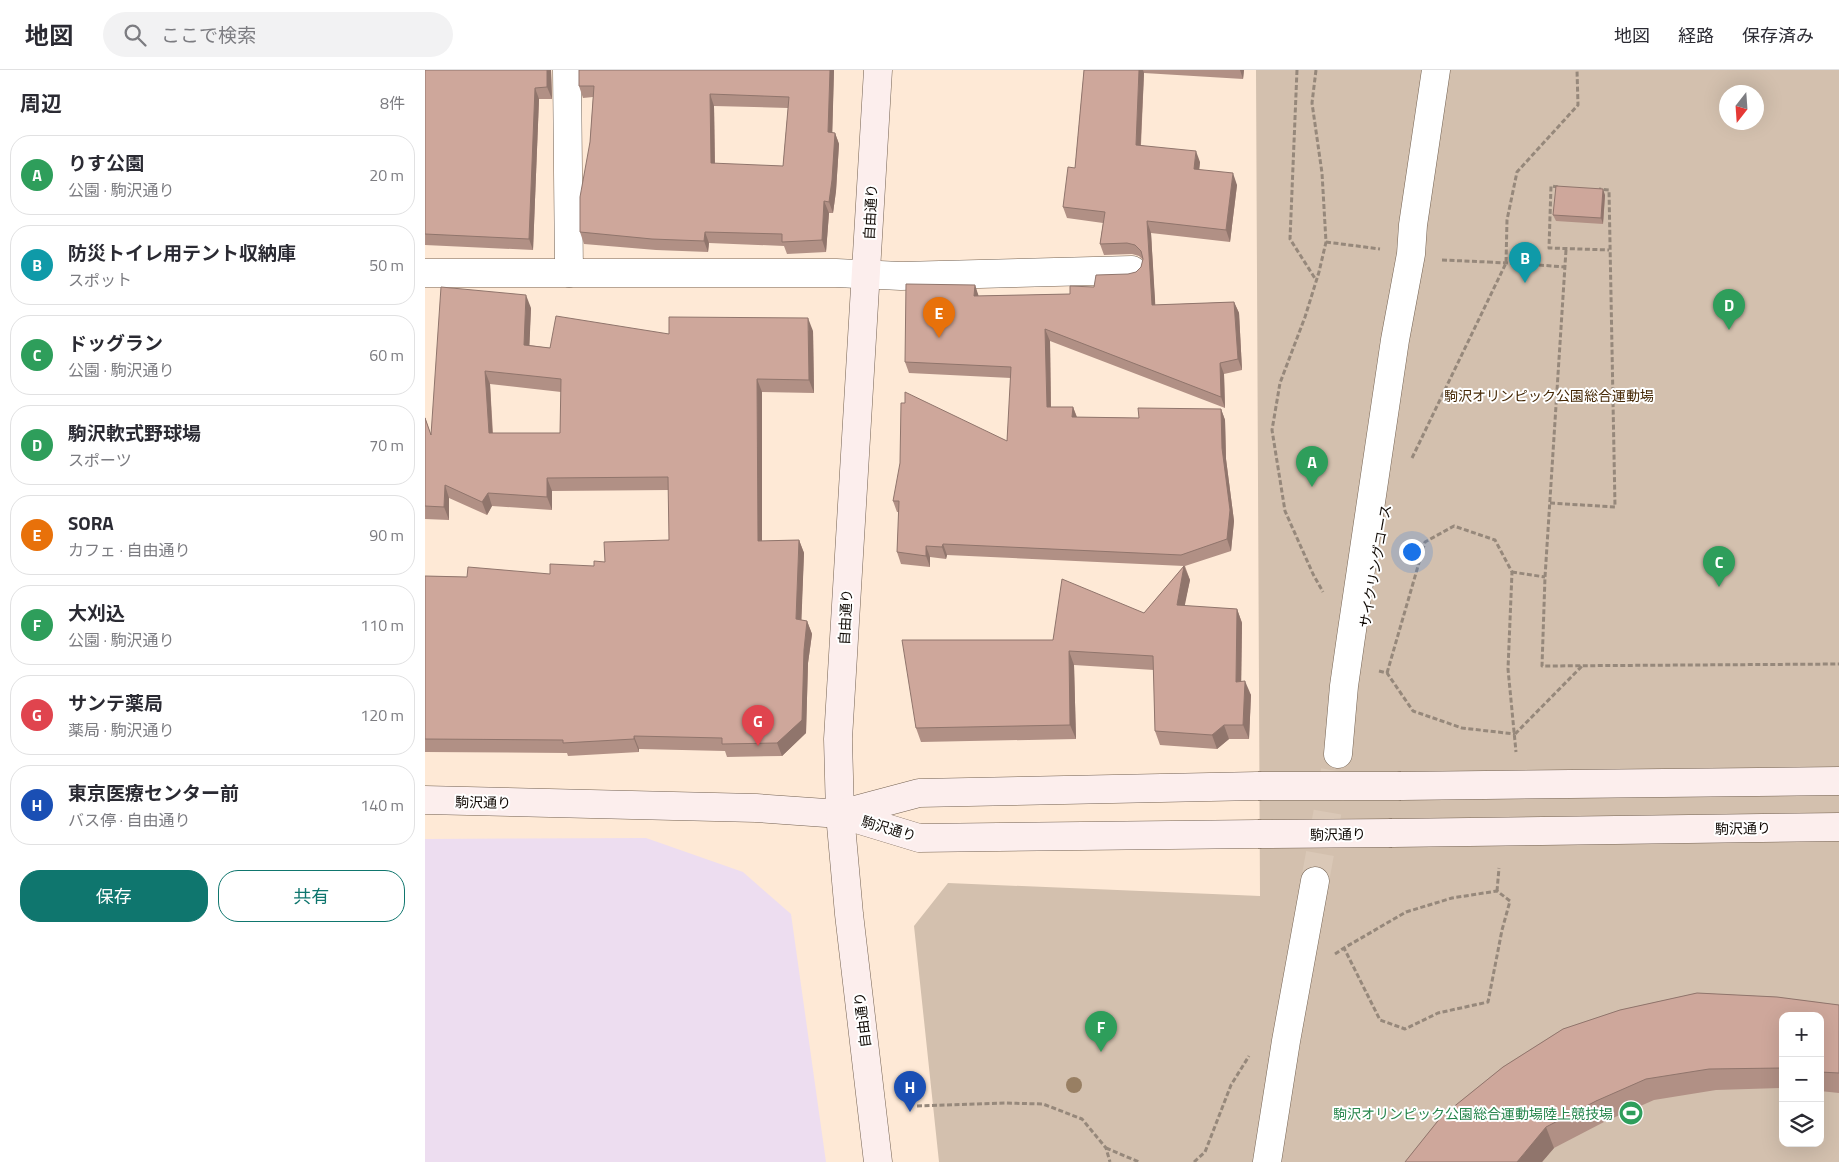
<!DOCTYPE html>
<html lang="ja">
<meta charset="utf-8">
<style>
:root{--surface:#fff;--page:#f2f2f3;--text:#2b2b33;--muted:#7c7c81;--line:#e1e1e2;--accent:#0f766e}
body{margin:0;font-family:"Titillium Web","Noto Sans JP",sans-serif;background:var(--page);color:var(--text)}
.controls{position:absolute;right:15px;bottom:15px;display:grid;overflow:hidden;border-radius:10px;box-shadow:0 5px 20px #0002}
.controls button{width:45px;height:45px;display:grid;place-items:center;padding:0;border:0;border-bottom:1px solid var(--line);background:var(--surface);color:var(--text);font:25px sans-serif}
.compass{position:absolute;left:1294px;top:15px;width:45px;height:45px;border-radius:50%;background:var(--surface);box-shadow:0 5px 20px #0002;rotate:197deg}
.you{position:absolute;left:986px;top:481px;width:18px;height:18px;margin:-12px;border:4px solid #fff;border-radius:50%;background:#1a73e8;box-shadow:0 0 0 8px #1a73e833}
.badge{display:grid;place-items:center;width:32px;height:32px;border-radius:50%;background:var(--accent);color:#fff;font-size:16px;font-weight:700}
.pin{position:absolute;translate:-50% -41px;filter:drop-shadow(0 1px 2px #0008)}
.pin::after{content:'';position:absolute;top:26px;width:18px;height:15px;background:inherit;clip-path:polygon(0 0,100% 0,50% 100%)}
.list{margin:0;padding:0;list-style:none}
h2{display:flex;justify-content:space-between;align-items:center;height:65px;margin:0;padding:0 20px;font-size:21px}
h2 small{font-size:16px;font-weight:400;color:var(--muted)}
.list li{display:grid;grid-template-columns:32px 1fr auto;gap:15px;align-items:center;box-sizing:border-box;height:80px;margin:0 10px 10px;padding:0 10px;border:1px solid var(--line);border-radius:20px}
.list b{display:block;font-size:19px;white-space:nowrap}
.list p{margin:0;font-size:16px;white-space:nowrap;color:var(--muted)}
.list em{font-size:16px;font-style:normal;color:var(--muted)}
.actions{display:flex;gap:10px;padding:15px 20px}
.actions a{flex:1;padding:11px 0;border:1px solid var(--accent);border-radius:20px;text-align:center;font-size:18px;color:var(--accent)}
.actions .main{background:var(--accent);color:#fff}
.icon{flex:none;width:28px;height:28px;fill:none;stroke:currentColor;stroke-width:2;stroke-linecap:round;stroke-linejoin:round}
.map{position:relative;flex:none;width:1414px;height:1092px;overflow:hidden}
header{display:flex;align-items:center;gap:30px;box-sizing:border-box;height:70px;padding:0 25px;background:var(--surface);border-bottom:1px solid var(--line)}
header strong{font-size:24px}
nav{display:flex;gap:28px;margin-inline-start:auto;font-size:18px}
.search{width:350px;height:45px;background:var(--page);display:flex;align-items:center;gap:12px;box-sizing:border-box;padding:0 18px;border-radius:28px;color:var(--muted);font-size:19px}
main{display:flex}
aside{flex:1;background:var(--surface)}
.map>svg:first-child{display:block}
.medical{fill:#edddf0}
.green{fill:#d3c0ae;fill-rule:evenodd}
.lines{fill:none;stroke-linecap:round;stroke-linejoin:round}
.street-tunnel{stroke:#dac8b7;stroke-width:28;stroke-dasharray:28 14;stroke-linecap:butt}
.street-casing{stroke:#746252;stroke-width:29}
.secondary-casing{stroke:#746252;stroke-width:29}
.path{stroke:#96887b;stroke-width:3;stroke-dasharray:5 2.5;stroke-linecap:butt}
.street{stroke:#fff;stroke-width:28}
.secondary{stroke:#fceeed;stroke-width:28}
.secondary-bridge-casing{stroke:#746252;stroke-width:29;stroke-linecap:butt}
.path-bridge{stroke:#96887b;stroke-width:3;stroke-dasharray:5 2.5;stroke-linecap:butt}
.secondary-bridge{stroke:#fceeed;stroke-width:28}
.tree{fill:#987f63}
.wall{fill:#b19085;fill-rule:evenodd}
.shaded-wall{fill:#90756c}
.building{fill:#cea79b;stroke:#90756c;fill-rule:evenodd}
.labels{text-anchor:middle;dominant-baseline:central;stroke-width:4;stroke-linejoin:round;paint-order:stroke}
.street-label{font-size:14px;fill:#100a05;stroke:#fff}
.park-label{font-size:14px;fill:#452805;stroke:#fff}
.leisure-label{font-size:14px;fill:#27864d;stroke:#fff;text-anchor:end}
</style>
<header>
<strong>地図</strong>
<div class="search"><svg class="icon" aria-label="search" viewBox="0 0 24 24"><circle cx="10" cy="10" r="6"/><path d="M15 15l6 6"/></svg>ここで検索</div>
<nav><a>地図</a><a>経路</a><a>保存済み</a></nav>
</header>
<main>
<aside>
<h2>周辺<small>8件</small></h2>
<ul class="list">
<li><span class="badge" style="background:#2e9e5b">A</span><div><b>りす公園</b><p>公園 · 駒沢通り</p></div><em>20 m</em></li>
<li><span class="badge" style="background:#0f9aa8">B</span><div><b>防災トイレ用テント収納庫</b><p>スポット</p></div><em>50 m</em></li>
<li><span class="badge" style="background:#2e9e5b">C</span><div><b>ドッグラン</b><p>公園 · 駒沢通り</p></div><em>60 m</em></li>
<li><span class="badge" style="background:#2e9e5b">D</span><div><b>駒沢軟式野球場</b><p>スポーツ</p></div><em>70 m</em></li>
<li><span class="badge" style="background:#e8710a">E</span><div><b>SORA</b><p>カフェ · 自由通り</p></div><em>90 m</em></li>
<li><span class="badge" style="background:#2e9e5b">F</span><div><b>大刈込</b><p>公園 · 駒沢通り</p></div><em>110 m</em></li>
<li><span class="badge" style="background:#e0444e">G</span><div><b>サンテ薬局</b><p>薬局 · 駒沢通り</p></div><em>120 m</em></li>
<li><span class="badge" style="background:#1a4fb4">H</span><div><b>東京医療センター前</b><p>バス停 · 自由通り</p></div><em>140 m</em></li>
</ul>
<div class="actions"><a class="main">保存</a><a>共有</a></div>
</aside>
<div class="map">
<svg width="1414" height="1092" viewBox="0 0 1414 1092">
<rect width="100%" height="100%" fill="#fee9d6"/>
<path class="medical" d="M221,768L318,802L366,844L401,1092H0V769Z"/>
<path class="green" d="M831,0H1414V1092H514L489,856L523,813L835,826ZM1302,22H1332V52H1302ZM1358,946H1395V1073H1358Z"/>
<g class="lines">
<path class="street-tunnel" d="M890,811L913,684"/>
<defs>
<g id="street">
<path d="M142,0L144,203"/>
<path d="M0,203H411L476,206L707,200"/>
<path d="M913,684L919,616L926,567L970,270L986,184L988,155L1011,0"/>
<path d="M842,1092L861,971L890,811"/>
</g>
<g id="secondary">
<path d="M453,0L413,669L415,744L424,844L453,1092"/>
<path d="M976,716L1414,711"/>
<path d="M0,730L331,738L415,744L494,768L833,764"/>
<path d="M415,744L494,723L833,716"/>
<path d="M967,763L1414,757"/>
</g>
</defs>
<use href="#street" class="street-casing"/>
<use href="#secondary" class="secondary-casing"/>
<g class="path">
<path d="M872,0L865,169L891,210"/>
<path d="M891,0L887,33L897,103L901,172L894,202L880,247L855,313L847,360L860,441L888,504L898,522"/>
<path d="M1133,117L1126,116L1124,178L1184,180"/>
<path d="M901,172L955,179"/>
<path d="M1141,180L1120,507L1117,596L1414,594"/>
<path d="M1017,190L1063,192"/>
<path d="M1099,194L1141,197"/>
<path d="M987,388L1081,193L1082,150L1092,102L1153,35L1152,0"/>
<path d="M1125,433L1190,437L1184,120L1174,119"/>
<path d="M1087,502L1120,507"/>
<path d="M954,601L962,603L988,641L1037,658L1090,664"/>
<path d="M962,603L1000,472L1029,456L1070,470L1087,502L1083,599L1091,682"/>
<path d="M1090,664L1158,595"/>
<path d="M1072,821L1074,798"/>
<path d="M910,884L919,878L981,842L1027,828L1072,821L1085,831L1077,860L1063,932L1013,943L980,959L955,950L919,878"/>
<path d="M492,1036L580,1033L618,1034L657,1049L681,1078L685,1092"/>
<path d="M681,1078L714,1092"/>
<path d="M769,1092L780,1082L806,1015L824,986"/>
</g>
<use href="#street" class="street"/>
<use href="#secondary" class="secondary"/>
<defs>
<g id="secondary-bridge">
<path d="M833,716H976"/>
<path d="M833,764L967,763"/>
</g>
</defs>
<use href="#secondary-bridge" class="secondary-bridge-casing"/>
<path class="path-bridge" d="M1063,192L1099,194"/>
<use href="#secondary-bridge" class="secondary-bridge"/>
</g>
<circle class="tree" cx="649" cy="1015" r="8"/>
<g class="wall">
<path d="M0,0H126L127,29H114L108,180L0,175Z"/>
<path d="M154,0H409L407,63H410L414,74L411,121L408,143H404L401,182L362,184L359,176L284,173L283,182L231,180L159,174L155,162L165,72L168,27L158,28L154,16ZM289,36L363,38L358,96L290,94Z"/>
<path d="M659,0H819L818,9L719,3L716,75L775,92L774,100L812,115L805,172L726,163L730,235L809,232L814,243L817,300L799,304L800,338L625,271L626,337H648L652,347L714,348L796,339L800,350L801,389L809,451L806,481L760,496L765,510L759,536L812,539L817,553L816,612L826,625L824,669H804L792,679L735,675L730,661L729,600L649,595L651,669L496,672L491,658L628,570L719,543L759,496L522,485L521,489L505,487V497L476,494L472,482L474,442H472L468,431L582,371L586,308L484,303L480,292L550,215L553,226L645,224L669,217L711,202L716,197L718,190L714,186L707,184L679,185L675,174L678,153L642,148L638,137L650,98Z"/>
<path d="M1180,125L1178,154L1131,151L1128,145Z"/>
<path d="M106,238L104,275L125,278L244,264L388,261L389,323L337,322V471L374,470L379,483L376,550L382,551L387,564L383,593L381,663L357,686L302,687L300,681L214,679V682L143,686L142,683L0,682V506L42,507L125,504L169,496L180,492L244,470V420L127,421V440L67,436L62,445L24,428V450L0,449V347L6,365ZM65,314L136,322L135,363H68Z"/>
<path d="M1272,923L1352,927L1414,935V1023L1395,1021V946H1358V1018L1291,1020L1229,1030L1179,1052L1129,1078L1117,1092H980L1016,1047L1078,997L1138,959L1195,940Z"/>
</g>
<g class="shaded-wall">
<path d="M122,0H126L127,29L122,17Z"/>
<path d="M405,0H409L407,74L403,62Z"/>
<path d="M714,0H718L719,3L715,86L711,75Z"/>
<path d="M815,0H819L818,9Z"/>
<path d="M110,18L114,29L108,180L104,169Z"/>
<path d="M285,24L289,36L290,105L286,93Z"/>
<path d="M410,63L414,74L411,121L408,143L404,132Z"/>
<path d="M771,81L775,92L773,110L769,99Z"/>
<path d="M808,103L812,115L805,172L801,160Z"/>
<path d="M1178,119L1180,125L1178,154L1176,148Z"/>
<path d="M399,131L404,143L401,182L397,170Z"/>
<path d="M722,151L726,163L731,246L727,235Z"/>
<path d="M280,162L284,173L283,182L279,171Z"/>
<path d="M550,215L554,227L549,226Z"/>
<path d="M101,225L106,238L104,287L99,275Z"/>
<path d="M809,232L814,243L817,300L813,289Z"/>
<path d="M383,248L388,261L389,323L384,310Z"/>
<path d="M620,259L625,271L626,348L622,337Z"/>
<path d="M795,293L799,304L800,338L796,327Z"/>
<path d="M60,301L65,314L68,376L64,363Z"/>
<path d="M332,309L337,322V484L333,471Z"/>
<path d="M648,337L652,348L647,347Z"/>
<path d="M796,339L800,350L801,389L809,451L806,481L802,469L797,378Z"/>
<path d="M122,408L127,421V440L122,427Z"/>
<path d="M20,415L24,428V450L19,437Z"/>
<path d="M63,423L67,436L62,445L57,432Z"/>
<path d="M374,470L379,483L376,562L371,549Z"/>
<path d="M518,474L522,485L521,489L517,477Z"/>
<path d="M501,476L505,487V497L501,486Z"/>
<path d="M759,496L765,510L757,549L752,535Z"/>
<path d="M812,539L817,553L816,626L811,612Z"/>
<path d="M382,551L387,564L383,593L381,663L357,686L352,673L379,580Z"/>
<path d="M644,581L649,595L651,669L645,655Z"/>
<path d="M820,611L826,625L824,669L818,655Z"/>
<path d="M799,655L804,669L792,679L787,665Z"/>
<path d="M209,666L214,679V682L209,669Z"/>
<path d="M1121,1057L1129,1078L1117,1092H1092Z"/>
</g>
<g class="building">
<path d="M0,0H122V17L110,18L104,169L0,164Z"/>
<path d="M154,0H405L403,62L410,63L407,110L404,132L399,131L397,170L357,172V164L280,162L279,171L227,169L155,162V127L165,72L169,16H154ZM285,24L364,27L358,96L286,93Z"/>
<path d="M659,0H714L711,75L771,81L769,99L808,103L801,160L722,151L727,235L809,232L813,289L795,293L796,327L620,259L622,337H648L647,347L714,348L713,338L796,339L797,378L805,440L802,469L756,485L518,474L517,477L501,476V486L472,482L474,431H468L475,393L476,333H480V322L582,371L586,297L480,292L481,214L550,215L549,226L645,224V216L669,217L671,205L703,204L711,202L716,197L718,189L716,181L710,175L702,173L675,174L680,142L638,137L643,97L650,98Z"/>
<path d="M1131,116L1178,119L1176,148L1128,145Z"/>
<path d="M16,217L101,225L99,275L125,278L131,246L244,264V247L383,248L384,310L332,309L333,471L374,470L371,549L382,551L379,580L377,650L352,673L297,674V668L209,666V669L138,673V670L0,669V506L42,507L43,497L125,504V494L169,496V491L180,492L179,472L244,470L243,407L122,408V427L63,423L57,432L20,415L19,437L0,436V348L6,365ZM60,301L136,309L135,363H64Z"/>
<path d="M759,496L752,535L812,539L811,612L820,611L818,655H799L787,665L730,661L728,586L644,581L645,655L491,658L477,570H628L637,509L719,543Z"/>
<path d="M1272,923L1352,927L1414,935V1003L1395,1002V946H1358V998L1284,999L1221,1009L1171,1031L1121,1057L1092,1092H980L1016,1047L1078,997L1138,959L1195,940Z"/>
</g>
<defs>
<symbol id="stadium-disc" viewBox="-11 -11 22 22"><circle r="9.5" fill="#2e9e5b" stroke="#fff"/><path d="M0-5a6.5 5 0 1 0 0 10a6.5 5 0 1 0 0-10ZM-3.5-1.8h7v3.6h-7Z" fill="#fff"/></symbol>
</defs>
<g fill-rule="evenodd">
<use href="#stadium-disc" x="1192" y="1029" width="28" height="28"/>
</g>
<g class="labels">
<g class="street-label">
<text transform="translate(445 142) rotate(-87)">自由通り</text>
<text transform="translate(950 496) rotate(-80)">サイクリングコース</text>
<text transform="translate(420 547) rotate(-87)">自由通り</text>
<text transform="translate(58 732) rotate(1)">駒沢通り</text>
<text transform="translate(464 758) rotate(16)">駒沢通り</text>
<text transform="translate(1318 758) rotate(-1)">駒沢通り</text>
<text transform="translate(913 764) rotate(-1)">駒沢通り</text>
<text transform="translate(437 950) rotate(-97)">自由通り</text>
</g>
<g class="park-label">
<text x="1124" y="325">駒沢オリンピック公園総合運動場</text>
</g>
<g class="leisure-label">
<text x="1188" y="1043">駒沢オリンピック公園総合運動場陸上競技場</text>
</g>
</g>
</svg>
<div class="controls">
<button>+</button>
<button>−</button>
<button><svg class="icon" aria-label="layers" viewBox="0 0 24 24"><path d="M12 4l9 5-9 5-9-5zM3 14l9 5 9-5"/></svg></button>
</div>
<svg class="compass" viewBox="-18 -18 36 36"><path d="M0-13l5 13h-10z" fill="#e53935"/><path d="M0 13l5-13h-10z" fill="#7c7c81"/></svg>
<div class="you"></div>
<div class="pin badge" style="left:887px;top:417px;background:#2e9e5b">A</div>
<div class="pin badge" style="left:1100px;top:213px;background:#0f9aa8">B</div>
<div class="pin badge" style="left:1294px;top:517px;background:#2e9e5b">C</div>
<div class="pin badge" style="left:1304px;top:260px;background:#2e9e5b">D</div>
<div class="pin badge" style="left:514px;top:268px;background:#e8710a">E</div>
<div class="pin badge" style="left:676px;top:982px;background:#2e9e5b">F</div>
<div class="pin badge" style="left:333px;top:676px;background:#e0444e">G</div>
<div class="pin badge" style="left:485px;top:1042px;background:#1a4fb4">H</div>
</div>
</main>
